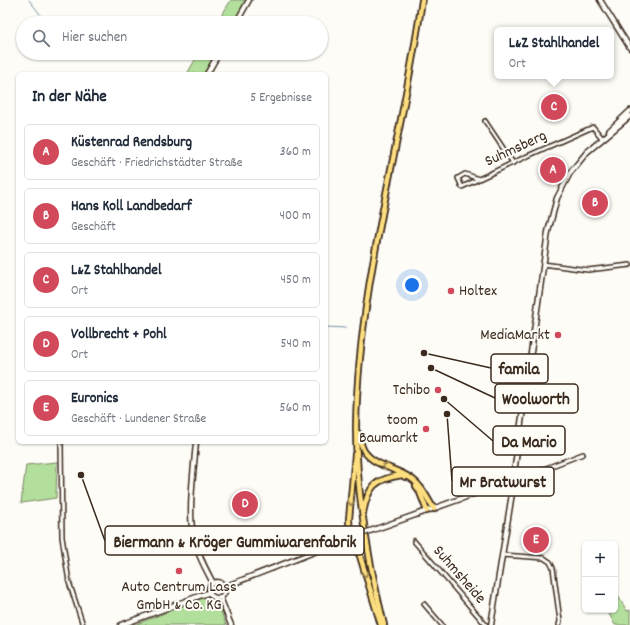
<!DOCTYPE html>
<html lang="de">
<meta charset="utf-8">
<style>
:root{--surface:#fff;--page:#f2f2f3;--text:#1f2937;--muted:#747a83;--line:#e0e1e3;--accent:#d1495b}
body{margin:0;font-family:Dekko,sans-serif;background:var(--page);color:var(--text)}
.controls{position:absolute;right:12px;bottom:12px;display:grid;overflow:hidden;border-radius:6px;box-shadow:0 1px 3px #0004}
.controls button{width:36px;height:36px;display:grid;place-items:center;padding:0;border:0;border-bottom:1px solid var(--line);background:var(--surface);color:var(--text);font:20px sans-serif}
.you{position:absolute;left:412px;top:285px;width:14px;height:14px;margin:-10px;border:3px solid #fff;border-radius:50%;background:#1a73e8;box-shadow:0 0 0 6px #1a73e833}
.badge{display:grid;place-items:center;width:26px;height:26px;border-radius:50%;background:var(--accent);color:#fff;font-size:13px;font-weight:700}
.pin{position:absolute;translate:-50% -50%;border:2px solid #fff;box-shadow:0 1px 4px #0006}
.popup{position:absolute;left:494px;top:27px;width:120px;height:52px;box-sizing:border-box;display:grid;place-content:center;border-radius:6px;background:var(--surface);filter:drop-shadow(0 1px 3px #0005);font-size:13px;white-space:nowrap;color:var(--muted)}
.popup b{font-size:15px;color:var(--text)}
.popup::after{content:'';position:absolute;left:50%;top:100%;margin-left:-8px;border:8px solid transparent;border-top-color:var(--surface)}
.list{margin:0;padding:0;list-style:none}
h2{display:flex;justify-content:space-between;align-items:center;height:52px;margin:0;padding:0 16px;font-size:17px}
h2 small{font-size:13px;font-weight:400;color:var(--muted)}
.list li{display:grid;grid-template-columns:26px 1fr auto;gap:12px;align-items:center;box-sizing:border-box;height:56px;margin:0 8px 8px;padding:0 8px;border:1px solid var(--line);border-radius:6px}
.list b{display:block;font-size:15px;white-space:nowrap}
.list p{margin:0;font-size:13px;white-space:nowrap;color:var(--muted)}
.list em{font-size:13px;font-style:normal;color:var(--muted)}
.icon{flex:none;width:22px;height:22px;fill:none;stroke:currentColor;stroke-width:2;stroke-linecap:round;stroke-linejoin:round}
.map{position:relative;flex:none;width:630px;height:625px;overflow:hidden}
.search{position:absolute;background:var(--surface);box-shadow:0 1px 3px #0004;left:16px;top:16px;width:312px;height:44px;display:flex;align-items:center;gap:10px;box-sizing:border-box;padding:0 14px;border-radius:22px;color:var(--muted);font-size:15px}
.panel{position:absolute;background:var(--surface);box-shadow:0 1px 3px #0004;left:16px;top:72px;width:312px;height:372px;border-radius:6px}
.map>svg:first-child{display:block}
.green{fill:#b3df9d;stroke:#77845e}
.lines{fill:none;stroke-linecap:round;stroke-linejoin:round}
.stream{stroke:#7690a3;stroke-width:1}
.street-casing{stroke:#3b2a1e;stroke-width:6}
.secondary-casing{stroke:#3b2a1e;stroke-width:7}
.primary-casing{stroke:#3b2a1e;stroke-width:8}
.street{stroke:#fdfcf7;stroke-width:3}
.secondary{stroke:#fdfcf7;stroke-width:4}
.primary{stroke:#fedf80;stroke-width:4.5}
.secondary-bridge-casing{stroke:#3b2a1e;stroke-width:7;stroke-linecap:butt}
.secondary-bridge{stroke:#fdfcf7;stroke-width:4}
.oneway{stroke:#9c844f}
.poi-dot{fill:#d1495b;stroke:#fdfcf7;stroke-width:1.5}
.labels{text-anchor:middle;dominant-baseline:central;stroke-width:4;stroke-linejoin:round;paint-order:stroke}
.street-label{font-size:16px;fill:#3b2a1e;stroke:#fdfcf7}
.poi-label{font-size:16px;fill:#3b2a1e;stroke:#fdfcf7;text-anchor:end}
.leader{fill:none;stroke:#3b2a1e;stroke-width:1.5}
.callout-dot{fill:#3b2a1e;stroke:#fdfcf7;stroke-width:1.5}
.callout{fill:#fdfcf7;stroke:#3b2a1e;stroke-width:1.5}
.callout-label{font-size:17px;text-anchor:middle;font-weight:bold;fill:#3b2a1e}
</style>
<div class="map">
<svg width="630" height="625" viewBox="0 0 630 625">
<rect width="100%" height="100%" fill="#fdfcf7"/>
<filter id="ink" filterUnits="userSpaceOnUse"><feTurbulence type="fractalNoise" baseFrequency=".025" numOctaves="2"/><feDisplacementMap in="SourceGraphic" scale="8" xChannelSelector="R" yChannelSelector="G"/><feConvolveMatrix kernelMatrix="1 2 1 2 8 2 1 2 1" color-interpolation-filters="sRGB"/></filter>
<g filter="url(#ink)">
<g class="green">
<path d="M231,0H247L233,23H217Z"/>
<path d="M199,53H216L204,74H187Z"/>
<path d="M57,462L56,498L21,503L26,465Z"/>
<path d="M615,591L627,611L630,610V625H615L607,610H615Z"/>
<path d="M203,598L218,603L226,625H134Z"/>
</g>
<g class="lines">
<g class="stream">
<path d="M29,0L40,14"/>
<path d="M326,327L346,328"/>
</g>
<defs>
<g id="street">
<path d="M485,121L513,163"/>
<path d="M479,179L465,174L458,178L462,187L523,158L593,127L602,138"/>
<path d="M543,264L588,270L630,265"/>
<path d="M61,442L62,537L69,582L83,625"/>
<path d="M520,478L583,454"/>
<path d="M414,541L486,625"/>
<path d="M118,546H196"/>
<path d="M502,555L544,558L550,562L553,568L560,621L559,625"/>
<path d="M424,604L442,625"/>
</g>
<g id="secondary">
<path d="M600,0L630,48"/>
<path d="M236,23L249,0"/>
<path d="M207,74L219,53"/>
<path d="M609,131L630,111"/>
<path d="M196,442C194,469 188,509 193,535C196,551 205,568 213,583"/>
<path d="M514,473L548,232L557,198L570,173L587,152L630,116"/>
<circle cx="513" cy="480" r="7"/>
<path d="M373,530L466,497L506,481"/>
<circle cx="217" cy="590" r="8"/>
<path d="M224,587L358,535"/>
<path d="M220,597L231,625"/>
<path d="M121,625L210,592"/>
<path d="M491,625L513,487"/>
</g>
<g id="primary">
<path d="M358,433C360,439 361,446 364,451C375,467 397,468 412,479C422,486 427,498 434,509"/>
<path d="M355,454L349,519L350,538L360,556L381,625"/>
<path d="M416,486L419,490L427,511"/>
<path d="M363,513C368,486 375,479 402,475L405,477"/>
<path d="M384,625C368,560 356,494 356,427C358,282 402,143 422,0"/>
</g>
</defs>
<use href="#street" class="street-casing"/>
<use href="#secondary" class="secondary-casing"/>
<use href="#primary" class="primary-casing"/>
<use href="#street" class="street"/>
<use href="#secondary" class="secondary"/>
<use href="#primary" class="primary"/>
<defs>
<path id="secondary-bridge" d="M358,535L373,530"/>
</defs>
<use href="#secondary-bridge" class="secondary-bridge-casing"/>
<use href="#secondary-bridge" class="secondary-bridge"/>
</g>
<defs><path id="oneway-chevron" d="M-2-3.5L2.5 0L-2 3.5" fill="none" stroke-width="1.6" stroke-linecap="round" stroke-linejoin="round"/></defs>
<g class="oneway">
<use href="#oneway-chevron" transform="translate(385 466) rotate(-156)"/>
<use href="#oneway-chevron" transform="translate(351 503) rotate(95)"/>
<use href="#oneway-chevron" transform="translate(365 574) rotate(72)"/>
</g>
</g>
<g class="poi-dot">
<circle cx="451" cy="291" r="4"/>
<circle cx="558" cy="335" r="4"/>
<circle cx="438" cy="390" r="4"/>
<circle cx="426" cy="429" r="4"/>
<circle cx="179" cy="571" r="4"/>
</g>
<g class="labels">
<g class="street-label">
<text transform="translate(516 149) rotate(-25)">Suhmsberg</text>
<text transform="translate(459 575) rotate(49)">Suhmsheide</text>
</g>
<g class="poi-label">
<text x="459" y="291" text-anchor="start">Holtex</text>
<text x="550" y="335">MediaMarkt</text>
<text x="430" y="390">Tchibo</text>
<text x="418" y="420">toom<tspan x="418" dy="18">Baumarkt</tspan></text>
<text x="179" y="587" text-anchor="middle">Auto Centrum Lass<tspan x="179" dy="18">GmbH &amp; Co. KG</tspan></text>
</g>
</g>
<path class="leader" d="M424 353L491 368M431 368L495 398M444 399L493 441M447 414L452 481M81 475L105 541"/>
<g class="callout-dot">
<circle cx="424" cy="353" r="4"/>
<circle cx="431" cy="368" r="4"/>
<circle cx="444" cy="399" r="4"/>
<circle cx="447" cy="414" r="4"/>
<circle cx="81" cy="475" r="4"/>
</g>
<g class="callout">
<rect x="491" y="354" width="57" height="29" rx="4"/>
<rect x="495" y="384" width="83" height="29" rx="4"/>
<rect x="493" y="426" width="72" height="29" rx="4"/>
<rect x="452" y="467" width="102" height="29" rx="4"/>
<rect x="105" y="526" width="259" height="29" rx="4"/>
</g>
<g class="callout-label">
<text x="519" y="374">famila</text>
<text x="536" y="404">Woolworth</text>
<text x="529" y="447">Da Mario</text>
<text x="503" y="487">Mr Bratwurst</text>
<text x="235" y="547">Biermann &amp; Kröger Gummiwarenfabrik</text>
</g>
</svg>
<div class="controls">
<button>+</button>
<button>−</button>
</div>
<div class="you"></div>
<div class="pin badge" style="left:553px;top:170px">A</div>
<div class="pin badge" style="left:595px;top:203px">B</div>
<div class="pin badge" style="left:554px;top:107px">C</div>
<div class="popup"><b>L&amp;Z Stahlhandel</b>Ort</div>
<div class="pin badge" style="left:245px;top:504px">D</div>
<div class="pin badge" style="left:536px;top:540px">E</div>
<div class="search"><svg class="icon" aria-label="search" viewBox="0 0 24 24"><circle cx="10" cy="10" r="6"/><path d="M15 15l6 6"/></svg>Hier suchen</div>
<section class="panel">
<h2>In der Nähe<small>5 Ergebnisse</small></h2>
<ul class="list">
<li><span class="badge">A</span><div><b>Küstenrad Rendsburg</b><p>Geschäft · Friedrichstädter Straße</p></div><em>360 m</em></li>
<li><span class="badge">B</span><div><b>Hans Koll Landbedarf</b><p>Geschäft</p></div><em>400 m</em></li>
<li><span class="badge">C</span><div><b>L&amp;Z Stahlhandel</b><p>Ort</p></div><em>450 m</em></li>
<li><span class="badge">D</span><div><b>Vollbrecht + Pohl</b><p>Ort</p></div><em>540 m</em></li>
<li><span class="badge">E</span><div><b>Euronics</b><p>Geschäft · Lundener Straße</p></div><em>560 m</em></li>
</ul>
</section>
</div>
